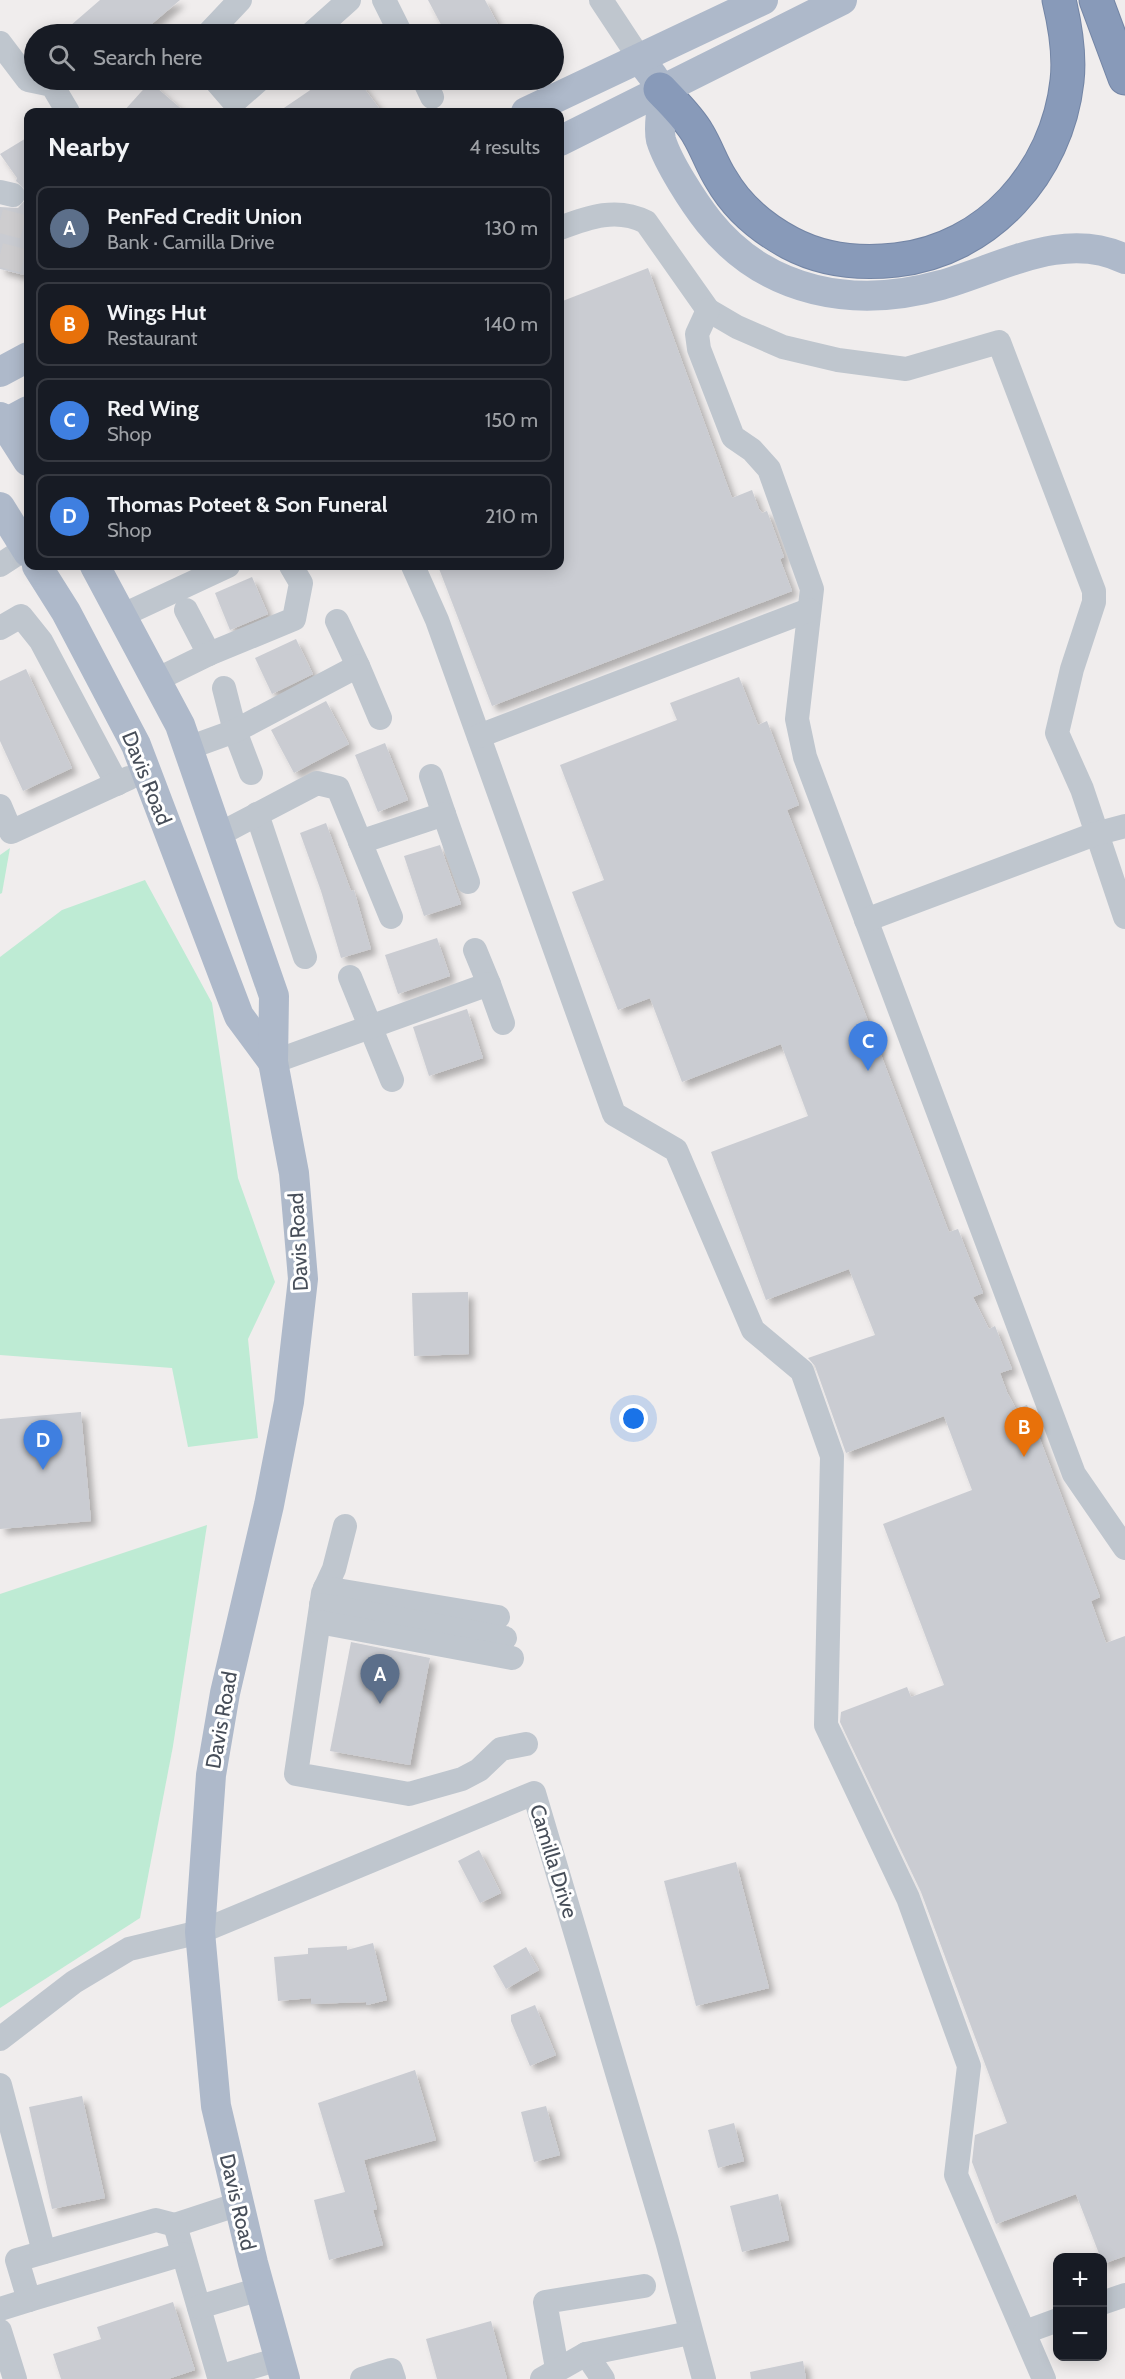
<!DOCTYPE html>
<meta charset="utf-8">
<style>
:root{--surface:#171b24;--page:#20242c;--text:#f1f3f6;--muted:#9ea1a6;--line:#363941;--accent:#8c9099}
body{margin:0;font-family:Cabin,sans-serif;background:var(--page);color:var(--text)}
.controls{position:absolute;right:18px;bottom:18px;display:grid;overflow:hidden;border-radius:12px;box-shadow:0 3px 15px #0003}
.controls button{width:54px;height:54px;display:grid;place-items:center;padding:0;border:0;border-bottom:2px solid var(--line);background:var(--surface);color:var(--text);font:30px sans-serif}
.you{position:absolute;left:634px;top:1419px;width:21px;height:21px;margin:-15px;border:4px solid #fff;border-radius:50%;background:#1a73e8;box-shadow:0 0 0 9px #1a73e833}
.badge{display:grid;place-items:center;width:39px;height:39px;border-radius:50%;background:var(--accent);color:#fff;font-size:20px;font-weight:700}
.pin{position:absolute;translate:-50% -50px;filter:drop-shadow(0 2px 3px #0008)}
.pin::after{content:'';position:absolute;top:32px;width:21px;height:18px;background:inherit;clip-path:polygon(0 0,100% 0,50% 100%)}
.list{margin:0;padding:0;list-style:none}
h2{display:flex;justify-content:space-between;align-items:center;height:78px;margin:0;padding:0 24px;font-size:26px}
h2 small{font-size:20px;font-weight:400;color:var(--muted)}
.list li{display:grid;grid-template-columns:39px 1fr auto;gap:18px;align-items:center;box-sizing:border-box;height:84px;margin:0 12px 12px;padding:0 12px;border:2px solid var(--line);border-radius:12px}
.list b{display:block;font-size:22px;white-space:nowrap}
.list p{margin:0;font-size:20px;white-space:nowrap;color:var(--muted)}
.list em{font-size:20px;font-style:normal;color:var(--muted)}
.icon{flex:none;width:33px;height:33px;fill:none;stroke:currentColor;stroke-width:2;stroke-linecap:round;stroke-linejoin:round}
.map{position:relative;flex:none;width:1125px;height:2379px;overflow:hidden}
.search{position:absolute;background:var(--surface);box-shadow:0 3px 15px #0003;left:24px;top:24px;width:540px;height:66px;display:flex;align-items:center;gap:15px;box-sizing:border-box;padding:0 21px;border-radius:33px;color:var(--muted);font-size:22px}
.panel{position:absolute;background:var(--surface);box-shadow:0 3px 15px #0003;left:24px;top:108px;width:540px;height:462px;border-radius:12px}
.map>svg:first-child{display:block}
.green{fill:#beebd4}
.building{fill:#caccd2;filter:url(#shadow)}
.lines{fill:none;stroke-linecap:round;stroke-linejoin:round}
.minor-tunnel{stroke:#cecdcf;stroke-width:24;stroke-dasharray:24 12;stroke-linecap:butt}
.highway-casing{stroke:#7385a5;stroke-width:35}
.minor{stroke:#bfc6ce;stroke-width:24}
.major{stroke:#aeb9ca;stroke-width:30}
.highway{stroke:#889ab9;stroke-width:33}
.labels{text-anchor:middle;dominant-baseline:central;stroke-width:6;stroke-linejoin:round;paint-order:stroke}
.street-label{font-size:21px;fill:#474e59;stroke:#fff}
</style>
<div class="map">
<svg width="1125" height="2379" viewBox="0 0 1125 2379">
<defs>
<filter id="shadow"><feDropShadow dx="5.5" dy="5.5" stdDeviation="3" flood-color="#0004"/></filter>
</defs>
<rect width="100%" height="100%" fill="#f0eded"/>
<g class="green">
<path d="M10,848L2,893L0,894V855Z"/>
<path d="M145,880L212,1003L238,1178L275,1282L248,1339L258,1438L188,1447L172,1368L0,1355V957L62,910Z"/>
<path d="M207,1525L173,1746L140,1918L0,2008V1594Z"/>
</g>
<g class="building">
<path d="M100,0H180L140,34H78L70,26Z"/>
<path d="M428,0H485L503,34H446Z"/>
<path d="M325,80H358L382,112H278Z"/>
<path d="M150,82L185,112H123Z"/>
<path d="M28,137V276L0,269V207L18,208L27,198L26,190L16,181L17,178L0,154Z"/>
<path d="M648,268L732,498L752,490L759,509L762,513L767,511L784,557L780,559L792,591L492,706L438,566H560V302Z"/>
<path d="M252,577L268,614L230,630L215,593Z"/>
<path d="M296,639L313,674L272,694L255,658Z"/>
<path d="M26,669L72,768L23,791L0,741V681Z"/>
<path d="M739,677L758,725L767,721L799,805L787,810L949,1232L958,1229L983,1293L973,1297L989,1329L995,1326L1012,1369L1000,1373L1007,1392L1016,1409L1027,1405L1100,1597L1091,1601L1106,1643L1125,1636V2256L1103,2264L1076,2194L996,2224L972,2162L975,2135L1007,2123L921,1892L840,1722L841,1712L907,1687L911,1697L944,1685L883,1524L972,1490L944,1416L846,1453L815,1366L808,1358L875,1335L849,1269L766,1300L711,1152L808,1116L781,1044L682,1082L650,998L618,1010L572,892L604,880L560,765L677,720L670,703Z"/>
<path d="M326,701L349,744L294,773L271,730Z"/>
<path d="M385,743L408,800L378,812L355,755Z"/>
<path d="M326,823L351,891L354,890L371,949L341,958L321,891L300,833Z"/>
<path d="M440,845L461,904L424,916L404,856Z"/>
<path d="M437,938L450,976L398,994L385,955Z"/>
<path d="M467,1009L483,1058L429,1076L413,1027Z"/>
<path d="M468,1292L469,1354L414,1356L412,1293Z"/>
<path d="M81,1412L91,1521L0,1529V1419Z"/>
<path d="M351,1642L430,1658L410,1765L330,1751Z"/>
<path d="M479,1850L501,1893L480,1903L458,1861Z"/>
<path d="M736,1862L769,1988L696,2006L664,1881Z"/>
<path d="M373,1943L387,2000L367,2005L366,2002L311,2004V1998L278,2001L274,1957L308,1954V1948L347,1946V1950Z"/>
<path d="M526,1947L539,1970L506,1989L493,1966Z"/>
<path d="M535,2005L556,2055L530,2066L511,2021V2015Z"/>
<path d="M415,2070L436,2140L364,2160L377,2209L373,2210L383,2245L329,2260L314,2200L345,2192L318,2103Z"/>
<path d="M82,2096L105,2198L52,2209L29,2107Z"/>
<path d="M546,2106L560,2155L534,2162L521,2112Z"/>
<path d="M734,2123L744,2161L718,2168L708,2130Z"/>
<path d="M778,2194L789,2240L742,2252L730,2206Z"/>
<path d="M173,2302L195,2370L168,2379H61L53,2354L101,2339L97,2327Z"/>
<path d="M491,2321L507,2379H437L426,2339Z"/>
<path d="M803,2361L806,2379H751L750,2372Z"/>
</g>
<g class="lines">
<g class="minor-tunnel">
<path d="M0,221L28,228"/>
<path d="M0,255L28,262"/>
</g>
<defs>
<g id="highway">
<path d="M1096,0L1125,78"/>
<path d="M660,89C673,103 689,118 698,134C707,149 712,165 721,179C737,207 762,228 790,243C822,260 860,264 896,260C988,250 1057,172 1067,81C1070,55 1065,25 1059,0"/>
</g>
</defs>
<use href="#highway" class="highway-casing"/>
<g class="minor">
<path d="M384,0L401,34"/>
<path d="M601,0L640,59"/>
<path d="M208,34L240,0"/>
<path d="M311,34L349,0"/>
<path d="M0,43L28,80L52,85L68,112"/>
<path d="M215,80L234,102L259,80"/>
<path d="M424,80L432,97"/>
<path d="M0,192L13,195"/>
<path d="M560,228C589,217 617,207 646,222L708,310L737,327L783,347L838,360L906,369L999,342L1094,591V602L1072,669L1057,733L1082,789L1125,917"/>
<path d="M708,310L697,334L699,349L733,437L752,450L769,469L812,589L797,719L805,757L1074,1474L1125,1548"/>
<path d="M0,565L26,548"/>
<path d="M413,566L437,620L614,1114L676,1150L753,1330L802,1371L832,1456L826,1725L908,1898L969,2066L956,2175L1044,2379"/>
<path d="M186,610L209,654"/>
<path d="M123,615L228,566"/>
<path d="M337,621L358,666"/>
<path d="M0,628L21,616L41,641L117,784"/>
<path d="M158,679L209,654L294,619L301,583L291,566"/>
<path d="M224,688L235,731L251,773"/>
<path d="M479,736L809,610"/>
<path d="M188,748L235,731L358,666L380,718"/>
<path d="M431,776L444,814"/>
<path d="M0,806L11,832L129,778"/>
<path d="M257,814L305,957"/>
<path d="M216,836L317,783L338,788L391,917"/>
<path d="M360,842L444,814L468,882"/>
<path d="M866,920L1095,834L1125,826"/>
<path d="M475,950L489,984"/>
<path d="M350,977L392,1080"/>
<path d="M273,1062L489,984L503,1023"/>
<path d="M345,1526L334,1569L323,1593L296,1774L409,1794L462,1779L479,1770L501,1749L526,1744"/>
<path d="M325,1588L498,1617"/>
<path d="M321,1605L505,1638"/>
<path d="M319,1622L512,1658"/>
<path d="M0,2039L74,1982L129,1949L200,1932L534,1793L667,2241L704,2379"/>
<path d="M0,2085L44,2252"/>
<path d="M239,2204L175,2225L219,2377L279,2359"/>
<path d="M175,2225L156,2220L17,2260L29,2300L183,2254"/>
<path d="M1102,2303L1125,2295"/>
<path d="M199,2307L260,2289"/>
<path d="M0,2309L29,2300"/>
<path d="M0,2331L15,2379"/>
<path d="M1025,2332L1058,2320"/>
<path d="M586,2354L603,2379"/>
<path d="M557,2368L545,2302L644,2286"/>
<path d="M362,2379L391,2370L394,2379"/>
<path d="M542,2379L586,2354L690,2333"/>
</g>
<g class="major">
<path d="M640,59C646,68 657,79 660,89C665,105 657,124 661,140C668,163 694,203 709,222C767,294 855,309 941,285C999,269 1064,229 1125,259"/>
<path d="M526,112L763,0"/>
<path d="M560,141L842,0"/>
<path d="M0,372L28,357"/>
<path d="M0,417L28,461"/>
<path d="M0,426L28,411"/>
<path d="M0,507L28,552"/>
<path d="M37,566L66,612L136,745L239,1016L273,1062"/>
<path d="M95,566L180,725L274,996L273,1062L294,1173L303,1279L289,1402L269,1505L225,1693L211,1775L200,1932L216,2106L253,2263L285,2379"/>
</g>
<use href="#highway" class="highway"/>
</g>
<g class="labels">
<g class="street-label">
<text transform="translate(147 778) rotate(68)">Davis Road</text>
<text transform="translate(298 1242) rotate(-93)">Davis Road</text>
<text transform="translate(221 1720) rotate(-80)">Davis Road</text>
<text transform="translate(554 1861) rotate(73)">Camilla Drive</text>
<text transform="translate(238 2202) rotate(77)">Davis Road</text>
</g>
</g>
</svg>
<div class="controls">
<button>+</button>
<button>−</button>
</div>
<div class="you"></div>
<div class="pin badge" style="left:380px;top:1704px;background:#5c6f8a">A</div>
<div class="pin badge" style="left:1024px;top:1457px;background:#e8710a">B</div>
<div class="pin badge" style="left:868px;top:1071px;background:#3f7fe0">C</div>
<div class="pin badge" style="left:43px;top:1470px;background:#3f7fe0">D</div>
<div class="search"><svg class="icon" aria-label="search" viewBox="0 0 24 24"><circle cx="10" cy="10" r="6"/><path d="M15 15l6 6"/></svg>Search here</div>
<section class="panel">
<h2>Nearby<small>4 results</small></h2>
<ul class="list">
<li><span class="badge" style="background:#5c6f8a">A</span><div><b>PenFed Credit Union</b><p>Bank · Camilla Drive</p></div><em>130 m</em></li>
<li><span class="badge" style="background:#e8710a">B</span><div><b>Wings Hut</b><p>Restaurant</p></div><em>140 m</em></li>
<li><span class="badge" style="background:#3f7fe0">C</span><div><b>Red Wing</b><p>Shop</p></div><em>150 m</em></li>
<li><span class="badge" style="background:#3f7fe0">D</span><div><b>Thomas Poteet &amp; Son Funeral</b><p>Shop</p></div><em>210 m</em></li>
</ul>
</section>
</div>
